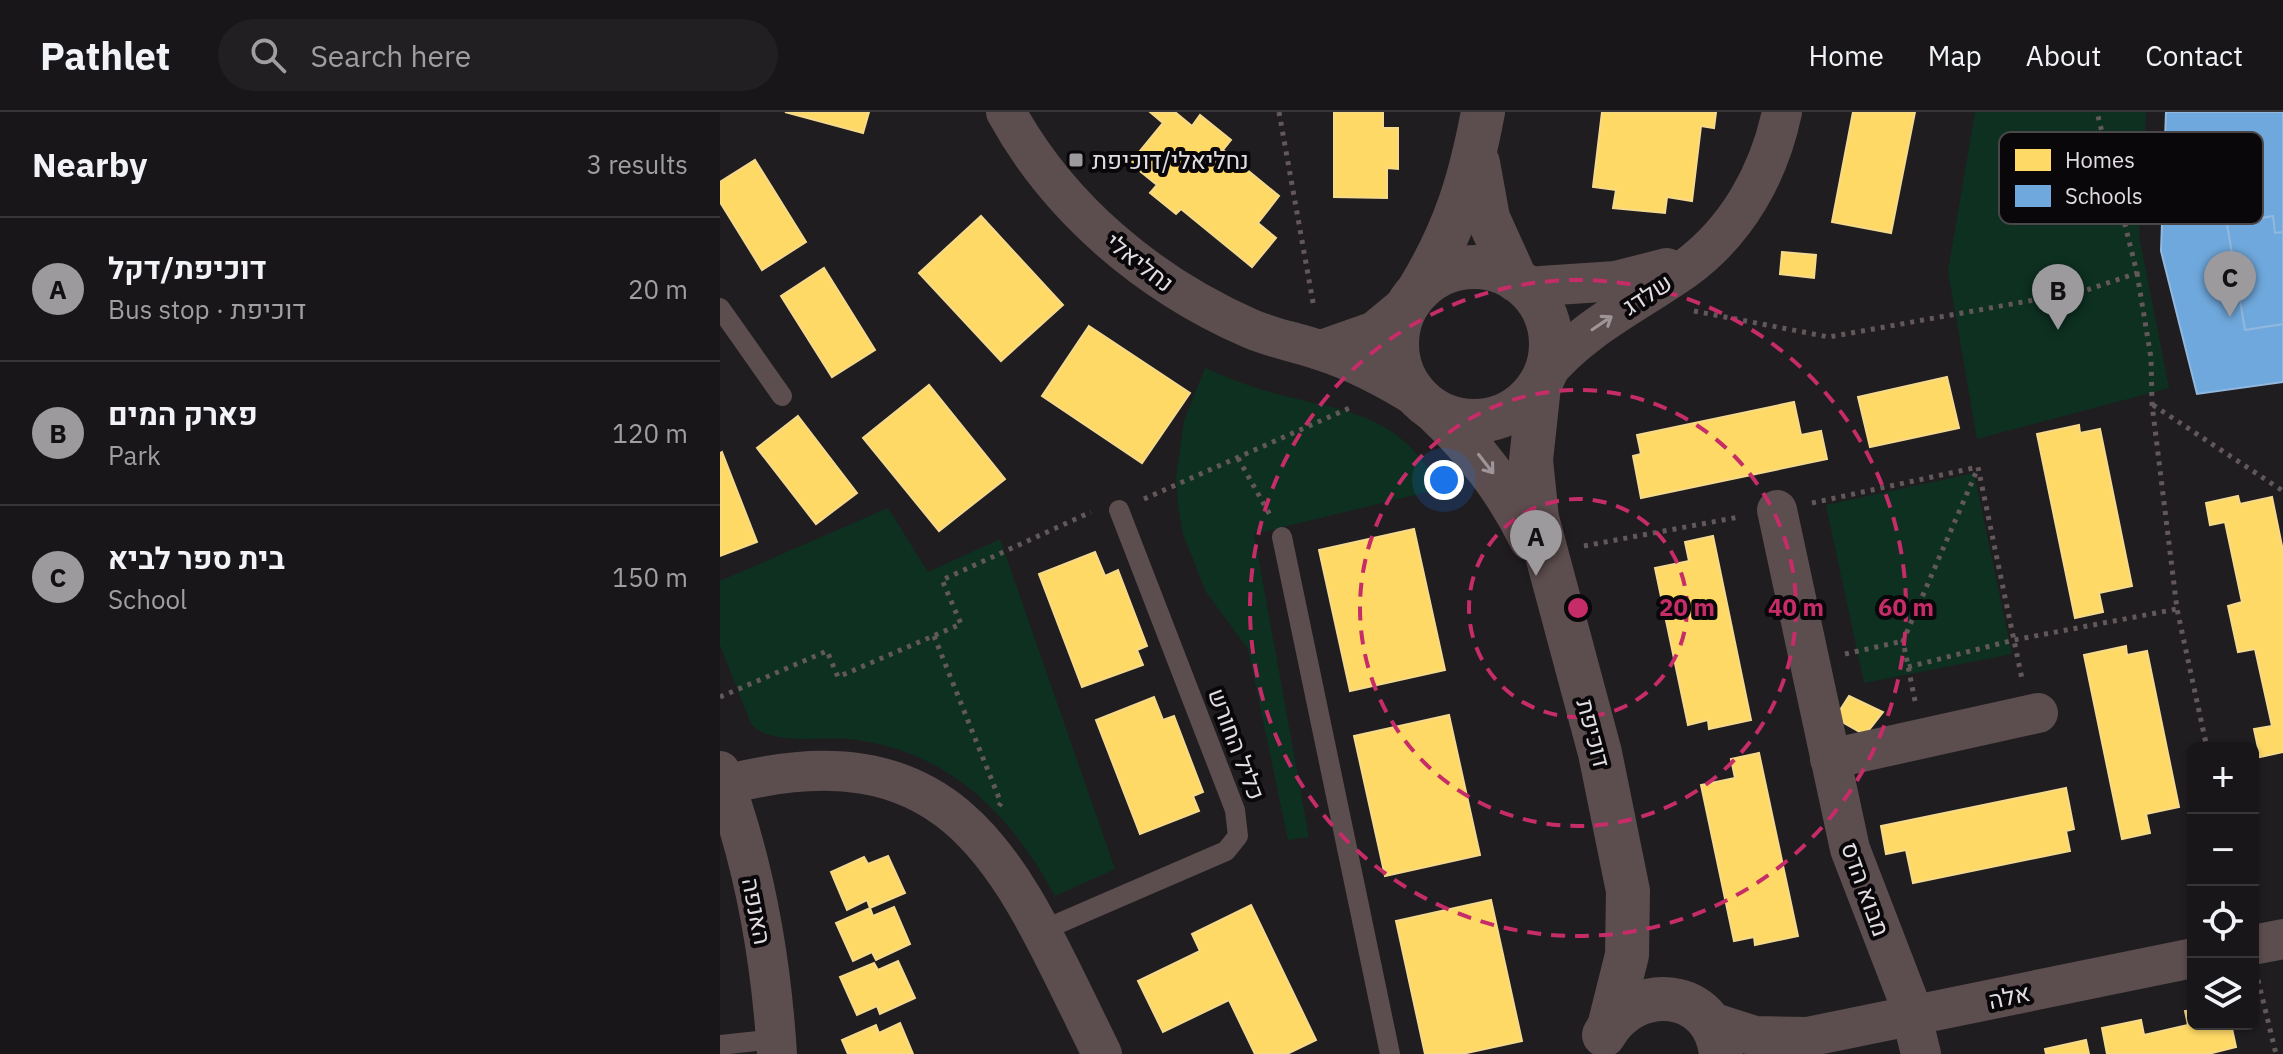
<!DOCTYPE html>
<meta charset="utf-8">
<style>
:root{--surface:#181619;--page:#211f22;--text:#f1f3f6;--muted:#9f9fa2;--line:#363538;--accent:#9d9a9e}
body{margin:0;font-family:"IBM Plex Sans",Heebo,sans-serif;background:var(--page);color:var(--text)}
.controls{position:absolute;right:24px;bottom:24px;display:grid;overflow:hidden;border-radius:12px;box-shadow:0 2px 6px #0004}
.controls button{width:72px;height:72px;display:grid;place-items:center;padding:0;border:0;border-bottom:2px solid var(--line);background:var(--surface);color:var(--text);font:40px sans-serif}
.you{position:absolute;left:724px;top:368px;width:28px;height:28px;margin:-20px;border:6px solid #fff;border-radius:50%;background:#1a73e8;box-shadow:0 0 0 12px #1a73e833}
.badge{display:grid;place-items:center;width:52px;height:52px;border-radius:50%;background:var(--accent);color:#111;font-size:26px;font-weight:700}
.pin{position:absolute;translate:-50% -66px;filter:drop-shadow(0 2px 4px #0008)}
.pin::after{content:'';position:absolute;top:42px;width:28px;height:24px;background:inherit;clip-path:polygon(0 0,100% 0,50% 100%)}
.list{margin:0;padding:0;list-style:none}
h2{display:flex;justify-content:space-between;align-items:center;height:104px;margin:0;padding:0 32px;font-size:34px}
h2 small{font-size:26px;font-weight:400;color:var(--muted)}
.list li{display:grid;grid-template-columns:52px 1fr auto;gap:24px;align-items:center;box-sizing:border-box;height:144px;padding:0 32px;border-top:2px solid var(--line)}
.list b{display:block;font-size:30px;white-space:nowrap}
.list p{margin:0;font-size:26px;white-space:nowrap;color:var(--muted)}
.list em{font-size:26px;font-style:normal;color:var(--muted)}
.icon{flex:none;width:44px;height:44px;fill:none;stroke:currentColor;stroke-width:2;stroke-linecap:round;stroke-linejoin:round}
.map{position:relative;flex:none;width:1563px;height:942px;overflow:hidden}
header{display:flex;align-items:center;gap:48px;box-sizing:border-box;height:112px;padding:0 40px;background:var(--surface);border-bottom:2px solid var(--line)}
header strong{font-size:38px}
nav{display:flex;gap:44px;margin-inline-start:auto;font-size:28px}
.search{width:560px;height:72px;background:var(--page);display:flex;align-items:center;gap:20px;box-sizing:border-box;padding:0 28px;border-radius:44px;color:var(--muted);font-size:30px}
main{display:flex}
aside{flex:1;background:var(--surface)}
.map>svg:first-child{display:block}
.green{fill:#0d3021}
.homes{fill:#ffd966;stroke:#f6da8b;stroke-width:2}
.schools{fill:#6fa8dc;stroke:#91b8de;stroke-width:2}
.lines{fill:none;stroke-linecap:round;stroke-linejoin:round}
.path{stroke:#635859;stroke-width:5;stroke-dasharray:4 6;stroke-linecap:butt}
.service{stroke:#5c4d4e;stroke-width:20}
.minor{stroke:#5c4d4e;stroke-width:40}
.tertiary{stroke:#5c4d4e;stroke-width:44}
.oneway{stroke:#9e9598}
.ring{fill:none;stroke:#c52c68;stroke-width:4;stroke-dasharray:14 10}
.poi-dot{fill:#9d9a9e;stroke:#09070a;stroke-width:3}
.labels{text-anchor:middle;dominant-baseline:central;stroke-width:8;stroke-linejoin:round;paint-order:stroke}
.poi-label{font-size:24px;fill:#e1dde2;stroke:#09070a;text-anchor:start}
.street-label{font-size:24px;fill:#e1dde2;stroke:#09070a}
.key{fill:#09070a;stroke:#4a474b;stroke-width:2}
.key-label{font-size:22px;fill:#e1dde2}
.centre{fill:#c52c68;stroke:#09070a;stroke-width:4}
.ring-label{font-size:24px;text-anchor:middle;font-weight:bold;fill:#c52c68;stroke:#09070a;stroke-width:8;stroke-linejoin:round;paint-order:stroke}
</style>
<header>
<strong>Pathlet</strong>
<div class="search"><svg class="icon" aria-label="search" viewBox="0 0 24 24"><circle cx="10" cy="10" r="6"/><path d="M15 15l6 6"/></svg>Search here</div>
<nav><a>Home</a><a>Map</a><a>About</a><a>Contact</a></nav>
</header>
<main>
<aside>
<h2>Nearby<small>3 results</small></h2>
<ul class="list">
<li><span class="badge">A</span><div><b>דוכיפת/דקל</b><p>Bus stop · דוכיפת</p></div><em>20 m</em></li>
<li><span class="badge">B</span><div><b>פארק המים</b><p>Park</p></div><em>120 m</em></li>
<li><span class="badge">C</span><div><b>בית ספר לביא</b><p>School</p></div><em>150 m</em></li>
</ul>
</aside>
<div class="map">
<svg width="1563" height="942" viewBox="0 0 1563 942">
<rect width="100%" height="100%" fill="#201d21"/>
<g class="green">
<path d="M1255,0H1426L1419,123L1449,276L1257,327L1228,159Z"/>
<path d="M485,256C506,265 528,274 550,280C626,301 680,299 720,377L534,422L589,725L568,728L528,537L486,480L463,422L458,394L456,366L464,309Z"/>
<path d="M1254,361L1292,542L1144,571L1106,393Z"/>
<path d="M168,396L208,460L280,427L395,757L335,784C292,704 231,641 137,628C107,623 50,635 31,612L0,533V469Z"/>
</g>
<g class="homes">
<path d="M65,0H149L143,21Z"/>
<path d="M430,0H455L472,14L480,3L511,28L503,38L559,84L538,111L556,126L532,155L461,97L456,102L430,81L437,73L410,51L443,11Z"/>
<path d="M614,0H663V16H678V57L667,56V86L614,85Z"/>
<path d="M882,0H996L994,16L981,14L972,89L947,85L945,101L893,96L896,78L873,75Z"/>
<path d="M1133,0H1195L1171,121L1112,110Z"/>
<path d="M35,48L86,130L42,158L0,90V70Z"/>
<path d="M261,104L343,193L281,249L199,161Z"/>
<path d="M1062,140L1096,143L1094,166L1060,162Z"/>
<path d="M104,156L155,238L112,265L61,184Z"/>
<path d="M369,214L470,281L422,351L322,284Z"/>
<path d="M1227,265L1239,316L1150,335L1138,285Z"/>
<path d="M209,273L285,367L219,419L143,326Z"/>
<path d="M1074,290L1081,323L1101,319L1107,347L921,386L913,344L921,342L917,323Z"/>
<path d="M78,304L137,381L96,412L37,336Z"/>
<path d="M1359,313L1360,321L1380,317L1412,474L1379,481L1383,500L1355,506L1317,322Z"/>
<path d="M2,340L37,430L0,444V341Z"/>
<path d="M1518,384L1520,392L1552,385L1563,439V640L1540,645L1534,617L1552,614L1535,537L1518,540L1508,494L1522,490L1505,410L1490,413L1486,391Z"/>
<path d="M694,417L725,558L630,579L599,438Z"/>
<path d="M993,424L1031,608L989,617L988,608L968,613L935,456L969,449L965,430Z"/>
<path d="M375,440L385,464L398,458L427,534L417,538L423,553L362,575L319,462Z"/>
<path d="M1406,534L1407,543L1427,539L1459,695L1426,702L1430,721L1402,727L1364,543Z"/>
<path d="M1129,584L1163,600L1145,623L1115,606Z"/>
<path d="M434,585L443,608L454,604L483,680L473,684L479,699L420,722L376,608Z"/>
<path d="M729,603L760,743L665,764L634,624Z"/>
<path d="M1039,641L1078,824L1035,833L1034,825L1014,829L981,673L1015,666L1011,647Z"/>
<path d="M1346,676L1354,717L1346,719L1350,739L1193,771L1186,738L1166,742L1161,714Z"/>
<path d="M168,744L185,781L150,796L147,788L127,798L111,760L144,745L148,752Z"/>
<path d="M771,788L802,929L742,942H705L676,809Z"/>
<path d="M531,793L596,928L567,942H535L509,888L443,920L418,869L480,839L472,822Z"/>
<path d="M174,795L190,832L156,848L152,840L133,849L116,811L150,796L153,804Z"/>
<path d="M178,849L195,886L160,902L157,894L137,903L120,865L154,851L158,858Z"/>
<path d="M1473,898V912H1511L1516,935L1488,942H1387L1382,916L1421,908L1424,923L1468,913L1465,899Z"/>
<path d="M180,911L193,942H128L122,928L156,913L159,921Z"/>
<path d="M1366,928L1369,942H1326L1325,937Z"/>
</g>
<g class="schools">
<path d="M1446,0H1563V270L1477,282L1441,139Z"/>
<path d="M1553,104L1555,121L1563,120V212L1525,218L1507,112Z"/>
</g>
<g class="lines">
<g class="path">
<path d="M559,0L594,196"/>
<path d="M1417,161L1431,246L1432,292L1457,497L1487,636"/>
<path d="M974,199L1109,225L1364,179L1417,161L1377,0"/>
<path d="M1433,293L1563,379"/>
<path d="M518,346L550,403"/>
<path d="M424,387L634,294"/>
<path d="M1092,391L1258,355L1302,567"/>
<path d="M864,434L1019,405"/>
<path d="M214,524L281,691L279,694"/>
<path d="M1125,542L1183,529"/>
<path d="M1188,555L1294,528L1457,497"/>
<path d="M0,585L107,539L118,565L241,512L222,468L371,400"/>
<path d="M1195,589L1183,529L1258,356"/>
<path d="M1538,868L1556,942"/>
</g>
<g class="service">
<path d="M0,196L62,284"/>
<path d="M562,425L670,942"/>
<path d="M321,819L506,739L518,724L515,698L399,398"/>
<path d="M0,933L56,927"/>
</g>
<g class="minor">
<path d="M286,0C339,97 429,172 529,216C551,226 576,230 599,238C637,250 670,268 703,289"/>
<path d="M806,175L896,169L947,156"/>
<path d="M601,238L655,219L690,190"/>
<path d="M824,263C862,216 917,191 965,157C1017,119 1049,62 1062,0"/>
<path d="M1057,398L1130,737L1187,885L1201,942"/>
<path d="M1110,647L1318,601"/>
<path d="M0,659C34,749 51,846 57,942"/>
<path d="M5,673C244,611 293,762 382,942"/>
<path d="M1533,833L1563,827"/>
<path d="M988,909L1035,924L1087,925L1473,846"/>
</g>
<g class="tertiary">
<path d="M758,51L768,106L796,168"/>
<circle cx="754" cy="232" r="77"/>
<path d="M698,179C735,118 750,69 763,0"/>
<path d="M819,274L811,348L817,406L880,641L908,779L907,843L889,915"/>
<path d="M714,298C755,337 786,376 811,427"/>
<path d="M884,923C915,869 994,876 1001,942"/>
</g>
</g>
<defs><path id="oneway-shaft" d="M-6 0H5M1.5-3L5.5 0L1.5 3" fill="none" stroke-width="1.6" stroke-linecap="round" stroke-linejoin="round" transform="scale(2)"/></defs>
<g class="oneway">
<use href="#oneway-shaft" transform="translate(882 211) rotate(-34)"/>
<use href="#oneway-shaft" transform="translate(766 352) rotate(52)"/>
</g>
<g class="ring">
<circle cx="858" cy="496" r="109"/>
<circle cx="858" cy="496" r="218"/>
<circle cx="858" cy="496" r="328"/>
</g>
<rect class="poi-dot" x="348" y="40" width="16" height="16" rx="4"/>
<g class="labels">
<g class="poi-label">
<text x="372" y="48">נחליאלי/דוכיפת</text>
</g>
<g class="street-label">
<text transform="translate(420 150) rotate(38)">נחליאלי</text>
<text transform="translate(927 182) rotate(-33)">שלדג</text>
<text transform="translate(874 621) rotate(75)">דוכיפת</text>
<text transform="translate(517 632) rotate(69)">כליל החורש</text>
<text transform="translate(1146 777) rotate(70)">מבוא הדס</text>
<text transform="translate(37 799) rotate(79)">האנפה</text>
<text transform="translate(1289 884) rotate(-12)">אלה</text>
</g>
</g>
<rect x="1279" y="20" width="264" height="92" rx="12" class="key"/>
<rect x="1295" y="37" width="36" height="22" fill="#ffd966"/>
<rect x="1295" y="73" width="36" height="22" fill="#6fa8dc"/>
<g class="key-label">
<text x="1345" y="56">Homes</text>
<text x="1345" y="92">Schools</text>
</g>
<circle cx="858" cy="496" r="12" class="centre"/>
<g class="ring-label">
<text x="967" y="504">20 m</text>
<text x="1076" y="504">40 m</text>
<text x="1186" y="504">60 m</text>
</g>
</svg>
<div class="controls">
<button>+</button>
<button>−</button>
<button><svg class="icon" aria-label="locate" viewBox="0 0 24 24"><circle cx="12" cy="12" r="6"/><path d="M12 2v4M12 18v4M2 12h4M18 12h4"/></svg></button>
<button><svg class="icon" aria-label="layers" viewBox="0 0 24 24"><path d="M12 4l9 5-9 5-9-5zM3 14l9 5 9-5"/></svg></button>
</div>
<div class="you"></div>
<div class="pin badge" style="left:816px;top:464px">A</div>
<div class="pin badge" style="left:1338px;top:218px">B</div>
<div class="pin badge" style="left:1510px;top:205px">C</div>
</div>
</main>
